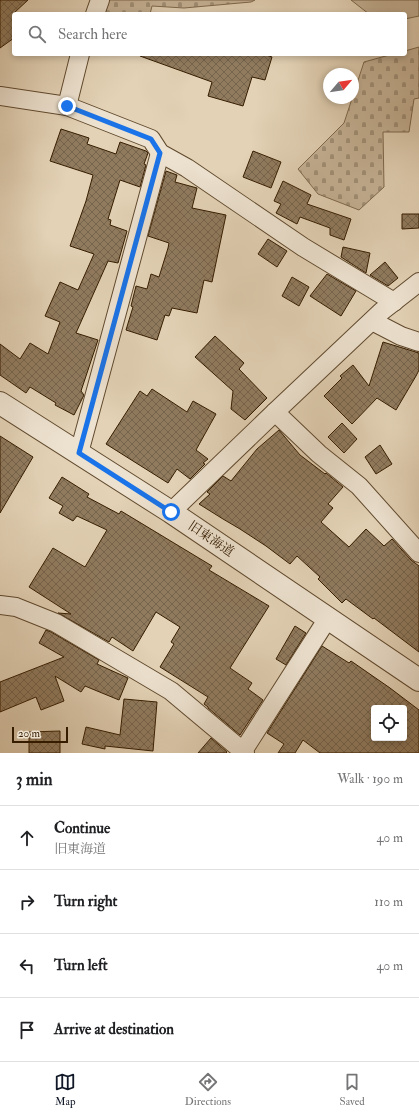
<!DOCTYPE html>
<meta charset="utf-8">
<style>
:root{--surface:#fff;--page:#f6f6f6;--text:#202124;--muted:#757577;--line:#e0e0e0;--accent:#111827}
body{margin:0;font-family:"IM FELL Double Pica","Noto Serif JP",serif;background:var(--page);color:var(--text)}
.controls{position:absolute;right:12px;bottom:12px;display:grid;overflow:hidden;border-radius:4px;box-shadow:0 2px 6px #0003}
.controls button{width:36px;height:36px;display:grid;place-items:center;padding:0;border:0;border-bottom:1px solid var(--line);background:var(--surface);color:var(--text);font:20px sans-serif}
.compass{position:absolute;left:323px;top:68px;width:36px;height:36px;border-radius:50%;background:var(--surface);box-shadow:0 2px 6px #0003;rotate:61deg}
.scale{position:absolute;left:12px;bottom:10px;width:56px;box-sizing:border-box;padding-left:4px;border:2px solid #361d00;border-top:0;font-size:11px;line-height:14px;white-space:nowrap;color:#361d00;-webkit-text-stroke:3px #ede2d0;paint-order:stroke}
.stop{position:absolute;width:12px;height:12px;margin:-9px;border:3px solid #1a73e8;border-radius:50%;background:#fff}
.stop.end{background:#1a73e8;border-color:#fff;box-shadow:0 1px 4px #0008}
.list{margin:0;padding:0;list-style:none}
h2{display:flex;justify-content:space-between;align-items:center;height:52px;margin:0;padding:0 16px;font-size:17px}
h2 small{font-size:13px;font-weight:400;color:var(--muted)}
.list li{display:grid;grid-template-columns:26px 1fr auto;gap:12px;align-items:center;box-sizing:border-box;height:64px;padding:0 16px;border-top:1px solid var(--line)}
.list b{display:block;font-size:15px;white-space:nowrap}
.list p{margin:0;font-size:13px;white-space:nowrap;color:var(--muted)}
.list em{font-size:13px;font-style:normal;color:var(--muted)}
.icon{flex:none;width:22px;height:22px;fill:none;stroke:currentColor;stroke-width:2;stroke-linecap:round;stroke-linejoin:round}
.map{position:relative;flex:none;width:419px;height:753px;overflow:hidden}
.search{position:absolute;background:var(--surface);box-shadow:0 2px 6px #0003;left:12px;right:12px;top:12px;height:44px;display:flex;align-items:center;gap:10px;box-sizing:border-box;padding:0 14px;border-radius:4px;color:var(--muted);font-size:15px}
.sheet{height:308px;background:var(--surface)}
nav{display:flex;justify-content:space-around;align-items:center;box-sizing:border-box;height:56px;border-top:1px solid var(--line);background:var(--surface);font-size:11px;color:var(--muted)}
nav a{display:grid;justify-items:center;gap:2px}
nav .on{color:var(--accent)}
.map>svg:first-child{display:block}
.cemetery{fill:url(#cemetery-stones);stroke:#7e684c}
.garden{fill:#c6b397;stroke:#7e684c}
.building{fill:url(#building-cross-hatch);stroke:#361d00;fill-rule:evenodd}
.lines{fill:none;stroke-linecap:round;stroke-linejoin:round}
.minor-casing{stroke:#614a2e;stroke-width:20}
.tertiary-casing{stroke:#614a2e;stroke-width:24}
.minor{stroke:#ede2d0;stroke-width:18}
.tertiary{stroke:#ede2d0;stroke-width:22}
.route{stroke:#1a73e8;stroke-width:5}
.labels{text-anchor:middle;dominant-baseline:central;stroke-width:4;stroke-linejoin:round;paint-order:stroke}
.street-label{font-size:13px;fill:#361d00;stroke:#ede2d0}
</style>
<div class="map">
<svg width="419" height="753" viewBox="0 0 419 753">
<defs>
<pattern id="cemetery-stones" width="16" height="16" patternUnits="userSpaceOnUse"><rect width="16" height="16" fill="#c6b397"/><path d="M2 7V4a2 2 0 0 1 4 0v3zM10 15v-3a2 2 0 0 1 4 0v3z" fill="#a29179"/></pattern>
<pattern id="building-cross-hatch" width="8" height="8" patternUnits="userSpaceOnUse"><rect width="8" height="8" fill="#907b5f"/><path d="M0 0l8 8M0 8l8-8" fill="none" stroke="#76644c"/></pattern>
</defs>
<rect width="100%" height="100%" fill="#e3d2b6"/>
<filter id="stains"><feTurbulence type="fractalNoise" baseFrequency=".005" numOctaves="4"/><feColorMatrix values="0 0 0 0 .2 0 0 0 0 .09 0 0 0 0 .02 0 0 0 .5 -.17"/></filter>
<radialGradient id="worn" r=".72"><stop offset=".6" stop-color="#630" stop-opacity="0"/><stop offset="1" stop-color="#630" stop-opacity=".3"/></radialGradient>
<g class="cemetery">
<path d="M109,0H255L251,2L184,8L152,6L150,14H104Z"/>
<path d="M419,47V98L414,99L409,132H383L384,187L359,210L318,194L298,169L344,123L364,62L393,54H405V51Z"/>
</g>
<path class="garden" d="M351,0H419V16L405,19V14H369Z"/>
<g class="building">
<path d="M0,0H28L14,13V38L0,48Z"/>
<path d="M141,54H263L272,57L265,80L252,77L243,106L208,96L212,82L140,56Z"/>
<path d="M61,129L89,138L87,144L116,154L120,142L146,151L148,153L144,164L146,165L140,187L120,180L108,219L111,220L110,225L127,231L118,263L108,261L76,333L98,340L81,391L84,395L74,415L55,405L56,403L30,387L26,393L0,375V344L20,359L30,343L48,354L60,322L45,316L60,282L78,290L94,254L70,246L86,201L93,175L50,161Z"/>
<path d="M253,151L281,162L271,188L243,177Z"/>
<path d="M166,171L177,175L175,182L197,188L192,208L226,215L212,282L204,280L197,313L172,308L169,316L165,315L157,340L126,330L133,307L131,306L136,286L147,289L151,274L159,277L168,248L169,243L148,236Z"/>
<path d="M283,181L311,195L307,204L351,219L344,240L330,235V228L300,217L297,224L276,213L281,204L274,201Z"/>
<path d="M402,214H419V228L402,229Z"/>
<path d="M268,239L287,251L277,267L258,254Z"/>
<path d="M343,247L370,253L366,273L341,257Z"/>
<path d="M385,262L398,278L388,286L370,275Z"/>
<path d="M327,274L356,291L341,316L310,296Z"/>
<path d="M292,277L309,287L299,306L282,296Z"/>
<path d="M215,336L244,363L239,369L267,398L245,420L231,409L233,391L195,357Z"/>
<path d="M383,342L419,353V370L416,376L396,410L377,398L352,424L324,396L342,378L340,376L353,365L369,386Z"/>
<path d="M152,389L187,412L193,401L216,414L196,450L208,459L203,463L205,464L190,479L177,469L168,483L106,444L140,391L147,396Z"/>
<path d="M342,423L357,439L344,453L328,437Z"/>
<path d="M279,430L300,455L325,474L326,473L343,487L328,504L333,508L321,522L349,547L366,529L384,546L392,539L411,560L419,566V652L374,618L373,619L346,599L342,603L318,579L320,577L297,556L290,564L266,546L240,529L223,519L199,504L210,494L207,492L223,476L231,481L257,449Z"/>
<path d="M0,436L33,457L0,513Z"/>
<path d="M380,445L392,464L376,474L365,457Z"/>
<path d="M62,477L89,494L87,497L119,514L121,511L212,566L209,570L269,606L230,668L252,683L248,689L263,700L240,735L208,708V707L204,704L208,697L160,667L174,644L171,642L180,627L156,612L133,651L112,637L109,642L58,613L71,614L29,587L53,548L85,567L107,530L77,516L73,521L59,513L63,506L49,498Z"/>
<path d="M295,626L306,633L286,665L276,659Z"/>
<path d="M46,630L51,632L99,660L97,664L128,678L119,700L85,686L81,692L55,676L64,701L41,710L36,697L0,712V682L64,657L39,643Z"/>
<path d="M322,646L349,663L351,661L390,688L419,710V753H320L303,740L295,753H278L284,744L267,733ZM374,708H404V738H374Z"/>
<path d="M124,699L157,702L153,751L105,746V749L82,744L86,727L120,735Z"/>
<path d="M60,731V753H29V732Z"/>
<path d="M211,738L227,752L226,753H198Z"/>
</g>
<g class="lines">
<defs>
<g id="minor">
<path d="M95,14L100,0"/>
<path d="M0,96L67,106L151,139L160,153L187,168L303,247L394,302"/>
<path d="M67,106L80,54"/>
<path d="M372,321L401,336L419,342"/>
<path d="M275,412L319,454L359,486L419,553"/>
<path d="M79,453L160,153"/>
<path d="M171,512L275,412L382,311L419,282"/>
<path d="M0,605L16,607L56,623L171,691L245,753"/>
<path d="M243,751L328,618"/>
</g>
<path id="tertiary" d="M0,403L171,512L419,680"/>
</defs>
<use href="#minor" class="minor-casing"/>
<use href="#tertiary" class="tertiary-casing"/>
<use href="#minor" class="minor"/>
<use href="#tertiary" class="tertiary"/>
</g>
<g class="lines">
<path class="route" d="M67,106L151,139L160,153L79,453L171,512"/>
</g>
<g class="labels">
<g class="street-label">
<text transform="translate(211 539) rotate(34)">旧東海道</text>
</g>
</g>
<rect width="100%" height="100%" filter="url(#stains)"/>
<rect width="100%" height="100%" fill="url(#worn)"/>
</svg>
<div class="controls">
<button><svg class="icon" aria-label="locate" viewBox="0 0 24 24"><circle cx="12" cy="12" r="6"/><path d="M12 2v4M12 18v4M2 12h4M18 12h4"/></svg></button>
</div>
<svg class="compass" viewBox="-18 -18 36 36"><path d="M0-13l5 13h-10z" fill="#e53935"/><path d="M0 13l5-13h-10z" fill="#757577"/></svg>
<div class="scale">20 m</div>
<div class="stop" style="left:171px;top:512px"></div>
<div class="stop end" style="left:67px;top:106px"></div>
<div class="search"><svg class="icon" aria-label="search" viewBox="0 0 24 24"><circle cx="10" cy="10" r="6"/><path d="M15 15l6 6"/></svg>Search here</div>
</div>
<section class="sheet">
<h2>3 min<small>Walk · 190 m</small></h2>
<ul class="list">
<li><svg class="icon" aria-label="ahead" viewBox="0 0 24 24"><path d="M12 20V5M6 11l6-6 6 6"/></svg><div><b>Continue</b><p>旧東海道</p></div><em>40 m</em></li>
<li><svg class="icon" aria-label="right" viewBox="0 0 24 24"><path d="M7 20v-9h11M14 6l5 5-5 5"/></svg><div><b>Turn right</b></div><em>110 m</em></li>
<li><svg class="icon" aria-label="left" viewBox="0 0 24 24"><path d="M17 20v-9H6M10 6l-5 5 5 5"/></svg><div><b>Turn left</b></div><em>40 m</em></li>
<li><svg class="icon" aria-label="arrive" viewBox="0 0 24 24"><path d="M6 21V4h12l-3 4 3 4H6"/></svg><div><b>Arrive at destination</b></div></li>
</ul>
</section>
<nav>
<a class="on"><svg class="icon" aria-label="map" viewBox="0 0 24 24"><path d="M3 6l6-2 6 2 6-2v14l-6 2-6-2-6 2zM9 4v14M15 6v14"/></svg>Map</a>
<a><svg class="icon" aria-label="directions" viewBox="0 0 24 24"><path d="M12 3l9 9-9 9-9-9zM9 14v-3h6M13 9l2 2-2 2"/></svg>Directions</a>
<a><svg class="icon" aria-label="saved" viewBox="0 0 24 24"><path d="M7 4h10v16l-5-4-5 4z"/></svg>Saved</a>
</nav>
